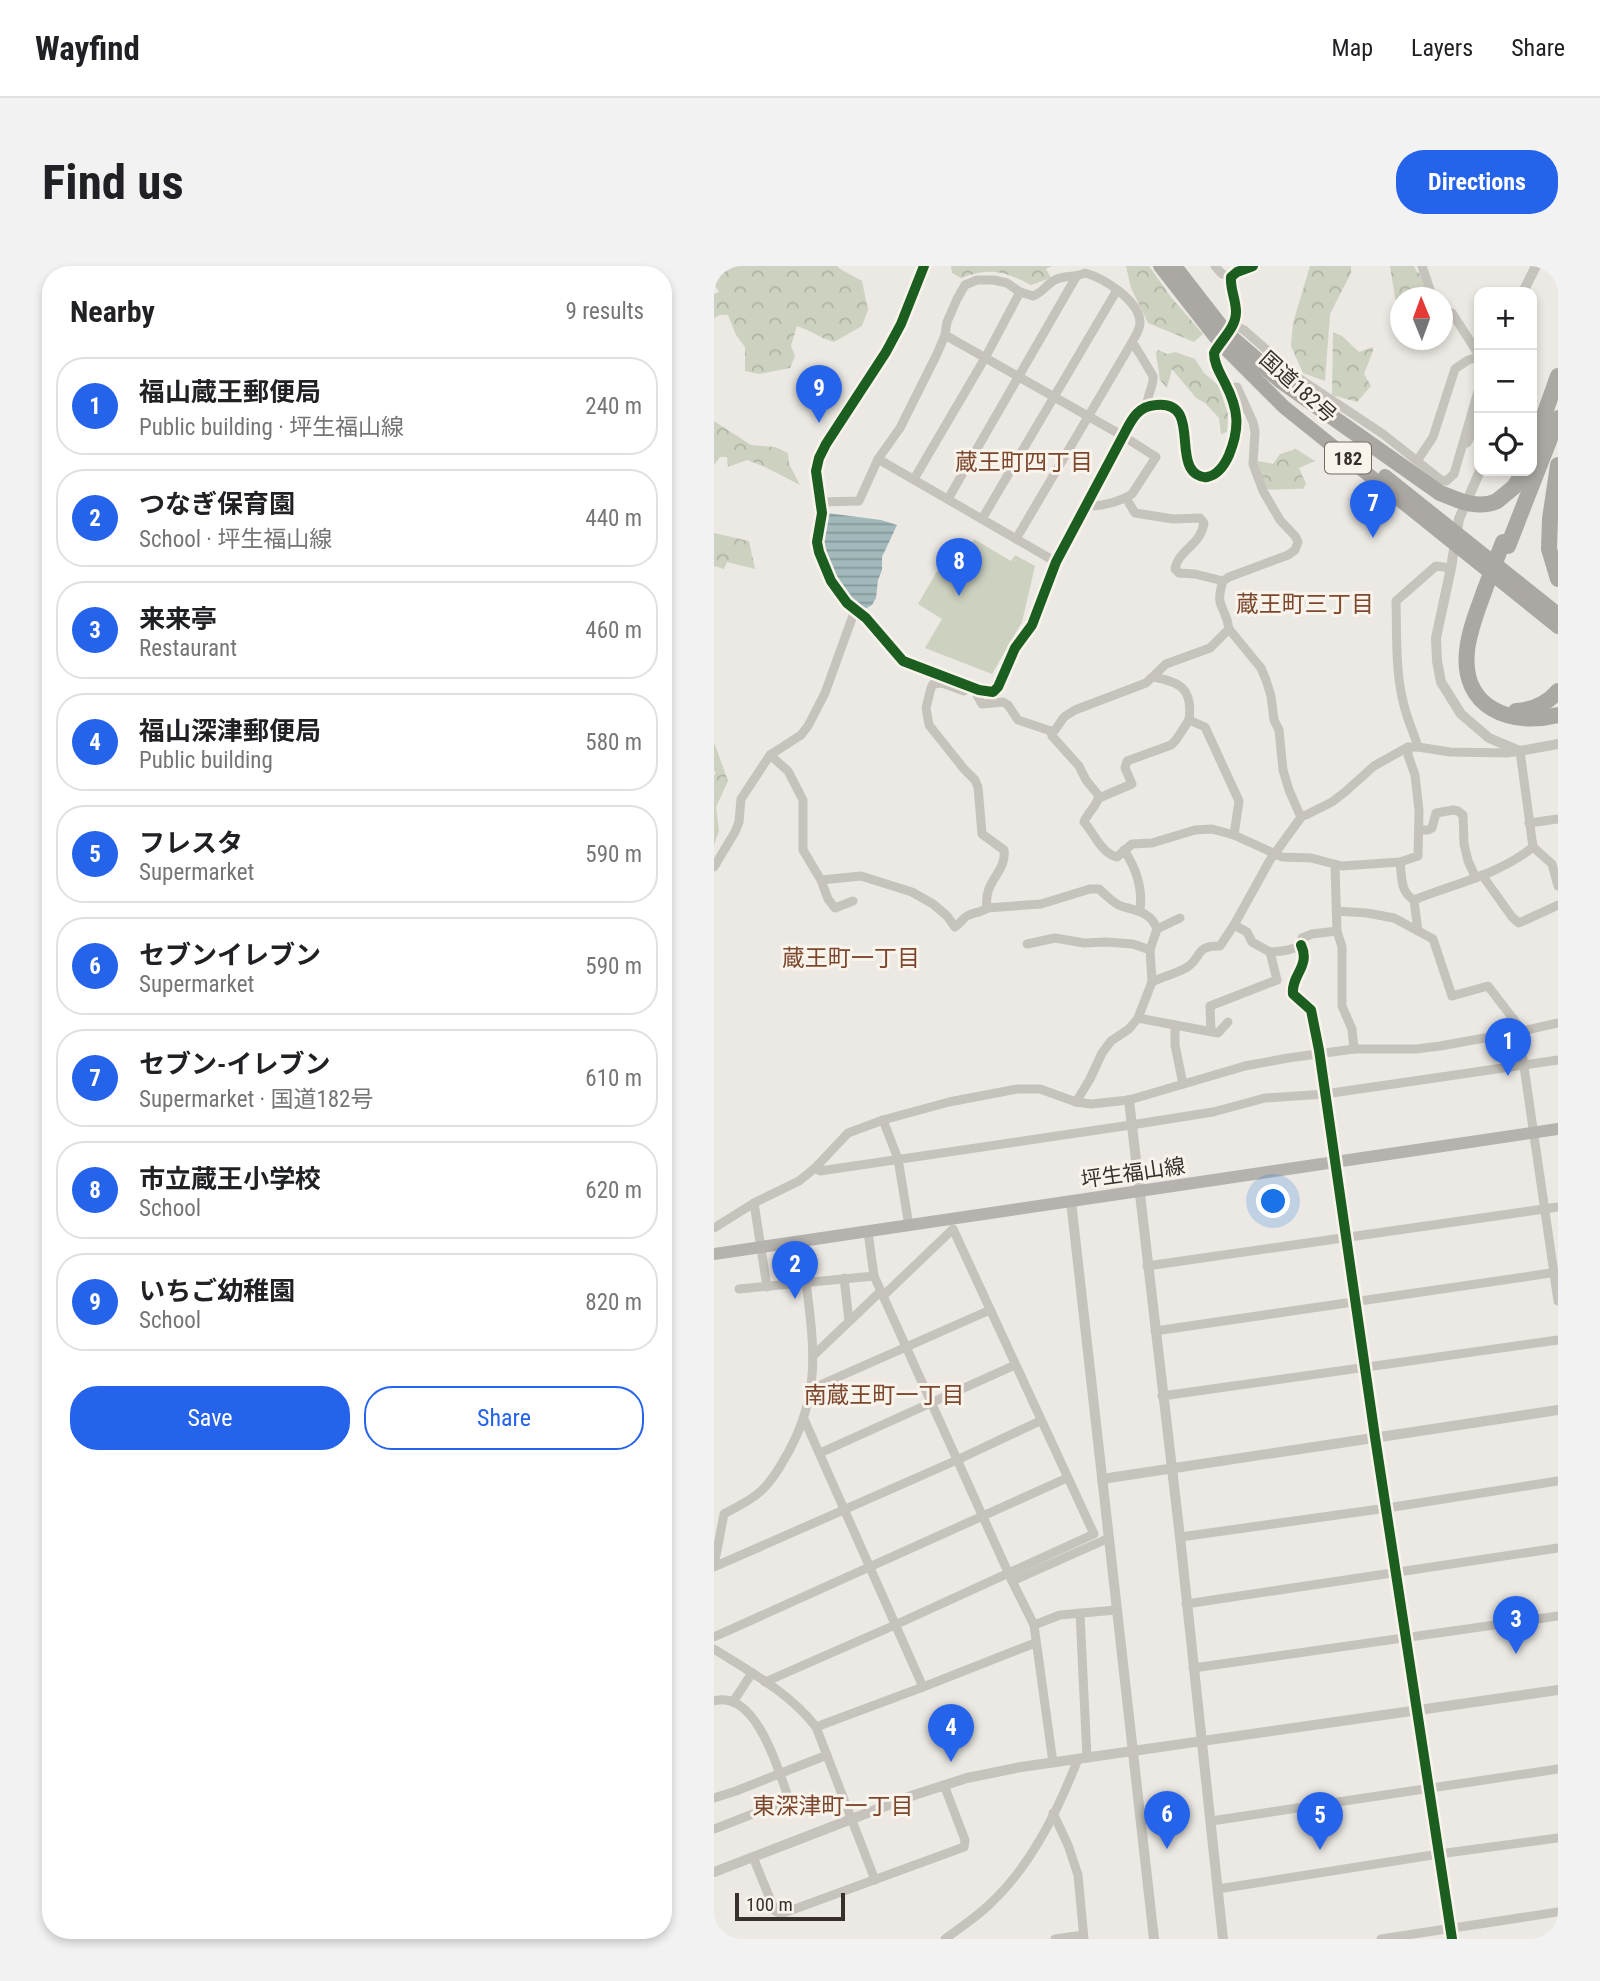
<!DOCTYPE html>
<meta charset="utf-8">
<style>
:root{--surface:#fff;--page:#f2f2f2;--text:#202124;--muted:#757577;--line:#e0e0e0;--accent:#2563eb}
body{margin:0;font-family:"Roboto Condensed","Noto Sans JP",sans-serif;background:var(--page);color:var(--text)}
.controls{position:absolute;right:21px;top:21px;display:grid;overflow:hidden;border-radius:14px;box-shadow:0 4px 10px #0003}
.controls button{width:63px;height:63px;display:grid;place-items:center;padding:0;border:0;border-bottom:2px solid var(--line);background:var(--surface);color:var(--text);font:35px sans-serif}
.compass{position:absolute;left:676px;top:21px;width:63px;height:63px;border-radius:50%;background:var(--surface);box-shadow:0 4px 10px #0003;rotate:359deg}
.scale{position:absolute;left:21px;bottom:18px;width:110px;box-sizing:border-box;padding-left:7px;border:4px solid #37302b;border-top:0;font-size:19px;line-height:24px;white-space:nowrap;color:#37302b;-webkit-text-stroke:5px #f8f4ec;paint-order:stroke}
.you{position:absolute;left:560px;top:936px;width:24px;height:24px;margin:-18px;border:5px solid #fff;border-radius:50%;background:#1a73e8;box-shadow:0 0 0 10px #1a73e833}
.badge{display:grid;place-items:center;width:46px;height:46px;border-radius:50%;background:var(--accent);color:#fff;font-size:23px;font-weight:700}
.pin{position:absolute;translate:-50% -58px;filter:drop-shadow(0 2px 4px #0008)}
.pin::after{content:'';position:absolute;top:37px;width:24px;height:21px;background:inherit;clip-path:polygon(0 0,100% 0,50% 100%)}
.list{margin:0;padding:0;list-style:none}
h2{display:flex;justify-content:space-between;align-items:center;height:91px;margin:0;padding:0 28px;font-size:30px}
h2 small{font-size:23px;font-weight:400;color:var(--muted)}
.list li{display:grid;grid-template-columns:46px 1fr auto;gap:21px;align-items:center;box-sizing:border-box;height:98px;margin:0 14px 14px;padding:0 14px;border:2px solid var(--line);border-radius:28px}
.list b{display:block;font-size:26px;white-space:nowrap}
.list p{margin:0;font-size:23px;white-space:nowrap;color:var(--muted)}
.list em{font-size:23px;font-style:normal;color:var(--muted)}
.actions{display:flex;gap:14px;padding:21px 28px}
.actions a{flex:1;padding:16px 0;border:2px solid var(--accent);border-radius:28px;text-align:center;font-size:24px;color:var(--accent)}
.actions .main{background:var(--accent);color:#fff}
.icon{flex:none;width:38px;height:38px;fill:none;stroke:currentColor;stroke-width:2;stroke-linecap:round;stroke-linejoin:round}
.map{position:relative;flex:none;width:844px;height:1673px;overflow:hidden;border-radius:28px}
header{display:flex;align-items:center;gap:42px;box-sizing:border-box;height:98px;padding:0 35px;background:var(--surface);border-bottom:2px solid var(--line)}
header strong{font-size:33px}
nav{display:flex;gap:38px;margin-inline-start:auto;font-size:24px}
.intro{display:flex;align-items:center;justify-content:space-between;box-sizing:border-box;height:168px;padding:0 42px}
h1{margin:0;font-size:49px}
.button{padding:18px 32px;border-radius:28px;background:var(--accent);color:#fff;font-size:24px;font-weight:700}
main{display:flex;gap:42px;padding:0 42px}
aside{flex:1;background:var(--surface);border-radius:28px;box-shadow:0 4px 10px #0003}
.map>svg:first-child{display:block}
.forest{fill:url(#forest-crowns)}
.green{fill:#ccd1c0}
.water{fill:url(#water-rules)}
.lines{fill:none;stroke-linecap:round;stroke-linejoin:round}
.minor{stroke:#c6c2bc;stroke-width:9}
.tertiary{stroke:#c6c2bc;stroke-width:10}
.secondary{stroke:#b6b2ad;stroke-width:12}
.trunk{stroke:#aba7a2;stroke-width:14}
.motorway{stroke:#aba8a3;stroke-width:16}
.motorway-bridge{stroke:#aba8a3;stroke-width:16}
.cycleway-casing{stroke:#f8f4ec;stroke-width:15}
.cycleway{stroke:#1b5e20;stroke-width:10}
.labels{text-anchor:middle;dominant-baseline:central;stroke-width:6;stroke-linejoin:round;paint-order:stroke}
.shield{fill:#f8f4ec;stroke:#716b65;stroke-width:2}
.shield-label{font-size:19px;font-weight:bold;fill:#37302b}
.street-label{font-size:21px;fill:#37302b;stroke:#f8f4ec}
.neighbourhood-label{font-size:23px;fill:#7c472d;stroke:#f8f4ec}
</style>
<header>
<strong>Wayfind</strong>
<nav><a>Map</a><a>Layers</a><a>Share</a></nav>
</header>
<div class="intro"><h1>Find us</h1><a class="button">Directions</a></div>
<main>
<aside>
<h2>Nearby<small>9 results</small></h2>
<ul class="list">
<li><span class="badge">1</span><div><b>福山蔵王郵便局</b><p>Public building · 坪生福山線</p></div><em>240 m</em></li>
<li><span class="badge">2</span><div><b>つなぎ保育園</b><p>School · 坪生福山線</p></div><em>440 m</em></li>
<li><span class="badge">3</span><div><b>来来亭</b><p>Restaurant</p></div><em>460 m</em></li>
<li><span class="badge">4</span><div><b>福山深津郵便局</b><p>Public building</p></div><em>580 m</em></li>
<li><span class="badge">5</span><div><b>フレスタ</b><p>Supermarket</p></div><em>590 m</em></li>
<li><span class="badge">6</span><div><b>セブンイレブン</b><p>Supermarket</p></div><em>590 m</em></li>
<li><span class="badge">7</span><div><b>セブン-イレブン</b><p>Supermarket · 国道182号</p></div><em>610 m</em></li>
<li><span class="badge">8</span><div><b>市立蔵王小学校</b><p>School</p></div><em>620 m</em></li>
<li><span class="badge">9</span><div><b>いちご幼稚園</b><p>School</p></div><em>820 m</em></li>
</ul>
<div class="actions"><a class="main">Save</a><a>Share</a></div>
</aside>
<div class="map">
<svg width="844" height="1673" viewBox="0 0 844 1673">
<defs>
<pattern id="forest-crowns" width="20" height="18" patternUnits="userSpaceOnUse" patternTransform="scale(1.75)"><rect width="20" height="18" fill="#ccd1c0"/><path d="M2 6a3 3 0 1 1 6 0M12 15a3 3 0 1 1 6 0" fill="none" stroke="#b0b4a5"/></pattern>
<pattern id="water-rules" width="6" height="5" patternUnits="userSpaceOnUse" patternTransform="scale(1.75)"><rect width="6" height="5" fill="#a2b9bb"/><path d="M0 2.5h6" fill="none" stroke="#859798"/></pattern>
</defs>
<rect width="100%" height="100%" fill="#ece9e4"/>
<g class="forest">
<path d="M0,0H123L126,3L148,15L154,44L148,60L120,76C106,72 96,64 83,60L77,80L81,90L76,102L45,108L31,105V81L22,69L14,49H6L0,52V28L5,26L0,18Z"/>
<path d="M237,0H338L332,3L337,12L317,19C290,5 276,1 247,12L238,7Z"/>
<path d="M412,0H435L457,31L489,68L480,76L434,57L417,22Z"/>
<path d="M596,0H637V7L616,48L611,115L589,107L577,80L579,57Z"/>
<path d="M676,0H700L703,6L707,8L711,20L707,24L710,31L687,32L686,57H685Z"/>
<path d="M619,66L628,70L645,86L659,81V85L650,108L657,120L643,136L618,129Z"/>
<path d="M444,84L453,88L461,86L481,93L490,107L505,120L514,148L513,166L507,168L505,152L491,137L482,132L458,103L453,122L446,114L442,88Z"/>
<path d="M0,155L37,179L61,181L74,187L75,198L86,219L51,201L33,194L14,201L13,191H6L0,199Z"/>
<path d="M582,183L601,195L585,202L592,218L589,223C575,222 563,225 550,223L543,205L544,195L559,198L566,188Z"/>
<path d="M0,267L35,275L41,303L13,296L10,303L0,300Z"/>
<path d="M0,476L14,515L2,541L5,565L0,579V510L2,506L0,505Z"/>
</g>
<path class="green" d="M260,273L297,295L301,289L321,300L308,356L278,408L211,382L228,353L204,338L236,283L251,291Z"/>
<path class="water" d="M113,247L167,254L183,259L168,291V304L164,314L162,332L158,339L151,343L141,337L113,295L109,284Z"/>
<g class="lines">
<g class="minor">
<path d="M210,0L187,58L172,86L112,178L105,192L102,205L108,247L103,276L105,286L117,315L133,337L152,352L189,395L265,424L263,429L268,438L289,436L294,439L304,454L337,465L341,464L350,451L361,444L432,417L452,398L496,382L515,363L547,402L552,414L557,430L560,454L565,464L569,504L575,524L585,547L588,550L592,549L618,536L631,526L660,500L694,481H704L736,486L793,487L806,485L819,581L838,598L844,620"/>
<path d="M501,0L508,8L517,11"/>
<path d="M708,0L719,32"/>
<path d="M729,44L738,47L765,89"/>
<path d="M520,59L530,64L586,113L669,168L727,214L732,215L740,208L765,122"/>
<path d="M517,63C527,46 515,29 517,11L523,6L539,0"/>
<path d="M231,69L409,170L442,191L418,228C407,235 385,242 372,239"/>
<path d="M514,122L523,121L539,156L541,166L539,198L549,225L566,254L581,270L584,276L581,284L574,289L515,311L509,315C500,343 512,339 515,363"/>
<path d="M753,177L765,154"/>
<path d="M164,193L342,296"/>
<path d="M703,195L719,171L741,103L754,94L765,91"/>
<path d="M200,213L271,92L306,26"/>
<path d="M412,232L421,247L459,253L486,252L490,257C487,279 464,284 461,303L465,307L481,308L509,315"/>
<path d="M234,233L362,11"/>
<path d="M108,236L145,235L164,193L186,162L223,88L231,69L233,56L243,33L251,19L263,14H280L293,17L306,26L319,30C330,26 333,17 343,13C351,10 362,11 371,7C390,12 426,35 426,57C426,64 420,72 417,78L421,80L439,110C440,121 433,127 433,140"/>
<path d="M268,253L403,24"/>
<path d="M302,273L417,78"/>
<path d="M439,411C467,416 479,423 475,454L491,461L525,535L520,569"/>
<path d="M337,465L338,470L365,500L372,514L385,530C383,540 374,546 370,556C380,567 388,588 403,591L418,578L438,577L481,564L498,563L520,569L568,591L597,592L628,600L686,596L704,590L705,545L701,509L694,489V481"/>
<path d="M704,481C700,467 693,453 690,439C681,406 683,369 682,335L722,300L737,302"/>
<path d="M56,489L74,505L89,534V584L107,614L114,633L121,642L139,635"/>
<path d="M385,532L418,518L411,502L413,495L457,479L462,474L475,454"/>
<path d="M815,557L844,553"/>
<path d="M705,564H714L718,562L722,547L739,544L744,545L749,549L750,578L754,595L762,612"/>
<path d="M410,584C422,602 429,622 426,644"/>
<path d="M686,596C688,611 686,626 700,634"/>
<path d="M621,599L623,665L628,681V740L638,763L640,783"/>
<path d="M0,601L21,566L25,556L27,533L56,489L87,469L94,460L111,427L141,344"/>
<path d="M768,609L798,651L805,657L844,639"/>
<path d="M107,614L147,610L198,626L219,638L233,650L241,661C246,658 248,653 253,650C260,646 267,647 273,642C269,614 293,607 290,584L268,568L264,521L261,514L250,503L215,459L212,442L217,422L219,418L228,417L250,425"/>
<path d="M273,642L327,638L376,623H385C392,629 400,638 407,640C423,645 437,646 443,663"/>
<path d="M622,645L653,647L680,652L719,673L738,730L774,720L804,759L844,1035"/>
<path d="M704,665L700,634C739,618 785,609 819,581"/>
<path d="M313,678L341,672L370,677L392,676L419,678L436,684"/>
<path d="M587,679C597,700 577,709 579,728L597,744L605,784L661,1171L738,1673"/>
<path d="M556,686C567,685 577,685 587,679L588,672L598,668L623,665"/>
<path d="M438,716C448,711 460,708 470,703C489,694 479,679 506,680L520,659L556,594L588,550"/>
<path d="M424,752L461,759V779L469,818"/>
<path d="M461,759L504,767L514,756"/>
<path d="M497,765L496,740L563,714L556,686L538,676L533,666L520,659"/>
<path d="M362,836L376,813L388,787L397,775L415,763L424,752L438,716L436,684L443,663L466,652"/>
<path d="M169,854L184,893L195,960"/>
<path d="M101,902L106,905L417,859L499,846L551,832L611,828L844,794"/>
<path d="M40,937L53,1021"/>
<path d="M0,962L40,937L85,915L101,902L134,867L169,854L235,836L303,823H326L362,836L377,838L415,834L531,800L574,792L640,783H702L726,780L804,766L844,757"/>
<path d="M433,1000L844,941"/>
<path d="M160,1010L298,1315"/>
<path d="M130,1012L135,1055"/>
<path d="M25,1023L160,1010L154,966"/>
<path d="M441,1065L844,1006"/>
<path d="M100,1089L167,1025"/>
<path d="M97,1123L276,1044"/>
<path d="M448,1130L844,1074"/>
<path d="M90,1153L209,1421"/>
<path d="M106,1187L301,1099"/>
<path d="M466,1271L673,1242L844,1215"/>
<path d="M0,1300L10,1248C23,1241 36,1235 47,1225C59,1214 67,1199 75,1185C107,1126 100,1080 92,1016"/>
<path d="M0,1301L243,1194L326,1155"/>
<path d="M472,1338L844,1282"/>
<path d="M366,1347L373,1492"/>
<path d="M320,1359L346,1349L402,1344"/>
<path d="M0,1371L353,1212"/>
<path d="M0,1383C35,1405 76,1427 102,1461L161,1614"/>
<path d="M479,1402L844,1350"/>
<path d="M51,1416L181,1359L380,1268L239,963L169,1030"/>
<path d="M0,1435C42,1423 65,1505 75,1534L0,1563"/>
<path d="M19,1436L38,1407"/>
<path d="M102,1461L209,1421L321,1377"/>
<path d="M339,1497L320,1359L298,1315L395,1272"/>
<path d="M0,1532L22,1525L113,1489"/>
<path d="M339,1547L354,1579L364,1609L370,1673"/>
<path d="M497,1555L844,1503"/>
<path d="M39,1591L61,1645L67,1648L250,1581L251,1574L230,1519"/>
<path d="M504,1623L725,1588L844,1572"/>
<path d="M231,1673C247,1661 264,1650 278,1636C318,1598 344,1544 364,1493"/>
<path d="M341,1673L369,1669"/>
<path d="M667,1673L844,1646"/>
</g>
<g class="tertiary">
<path d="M809,26L822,0"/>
<path d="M766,205L745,253L737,302L722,372L723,395L727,416L747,448L775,472L806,485L844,478"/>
<path d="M265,424L279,426L283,424L301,382L318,359L342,296L409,170C417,155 423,140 442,139C484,135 462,188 479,206C485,211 492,212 499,209C507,205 512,196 515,188C525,163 525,145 513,121C509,111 503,102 500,91V87L509,73"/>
<path d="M415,834L466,1271L509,1673"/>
<path d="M357,935L440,1673"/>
<path d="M388,1213L844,1144"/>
<path d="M0,1606L200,1529L253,1512L307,1501L844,1424"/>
</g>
<path class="secondary" d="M0,988L844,863"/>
<g class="trunk">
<path d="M446,0L506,77L570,141L844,361"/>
<path d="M461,0L520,76"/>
<path d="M671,210L844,348"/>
</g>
<g class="motorway">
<path d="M513,68L567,115L726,227L744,234"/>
<path d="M818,183L844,110"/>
<path d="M844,199L836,253L835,283L844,313"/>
<path d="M783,235L800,221L810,205"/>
<path d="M794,280L844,152"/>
<path d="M771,323C764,343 755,364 753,385C747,442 797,461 844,449"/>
<path d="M802,445C819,444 833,438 844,425"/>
</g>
<g class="motorway-bridge">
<path d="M744,234C757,239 770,241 783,235"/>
<path d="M771,323L789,276"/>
</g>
<defs>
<g id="cycleway">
<path d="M210,0L187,58L172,86L112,178L105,192L102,205L108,247L103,276L105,286L117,315L133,337L152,352L189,395L265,424L279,426L284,421L301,382L318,359L342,296L409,170C417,155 423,140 442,139C481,135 465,181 476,201C479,207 486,212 493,211C504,209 511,198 515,189C526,162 525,144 511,117C506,107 500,98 500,87C507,74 522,62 522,46C522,34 516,23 517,11L523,6L539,0"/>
<path d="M587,679C597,700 577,709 579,728L597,744L605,784L661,1171L738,1673"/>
</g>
</defs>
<use href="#cycleway" class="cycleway-casing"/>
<use href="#cycleway" class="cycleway"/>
</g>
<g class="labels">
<rect class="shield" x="611" y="176.5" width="46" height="31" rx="5"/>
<g class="shield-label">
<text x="634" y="192">182</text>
</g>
<g class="street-label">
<text transform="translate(584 121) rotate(42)">国道182号</text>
<text transform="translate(419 907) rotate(-8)">坪生福山線</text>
</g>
<g class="neighbourhood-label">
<text x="310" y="196">蔵王町四丁目</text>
<text x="591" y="338">蔵王町三丁目</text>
<text x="137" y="692">蔵王町一丁目</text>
<text x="170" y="1129">南蔵王町一丁目</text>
<text x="119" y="1540">東深津町一丁目</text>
</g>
</g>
</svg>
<div class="controls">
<button>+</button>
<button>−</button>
<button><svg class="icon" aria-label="locate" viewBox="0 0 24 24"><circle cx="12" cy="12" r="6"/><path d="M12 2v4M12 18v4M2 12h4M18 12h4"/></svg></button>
</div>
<svg class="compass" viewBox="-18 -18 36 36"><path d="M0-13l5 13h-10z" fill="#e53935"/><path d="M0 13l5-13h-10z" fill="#757577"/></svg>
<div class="scale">100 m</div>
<div class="you"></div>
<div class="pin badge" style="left:794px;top:810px">1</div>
<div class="pin badge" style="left:81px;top:1033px">2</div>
<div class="pin badge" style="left:802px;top:1388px">3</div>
<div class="pin badge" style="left:237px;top:1496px">4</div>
<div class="pin badge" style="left:606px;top:1584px">5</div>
<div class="pin badge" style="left:453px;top:1583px">6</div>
<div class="pin badge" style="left:659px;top:272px">7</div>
<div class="pin badge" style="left:245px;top:330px">8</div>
<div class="pin badge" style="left:105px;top:157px">9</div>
</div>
</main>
